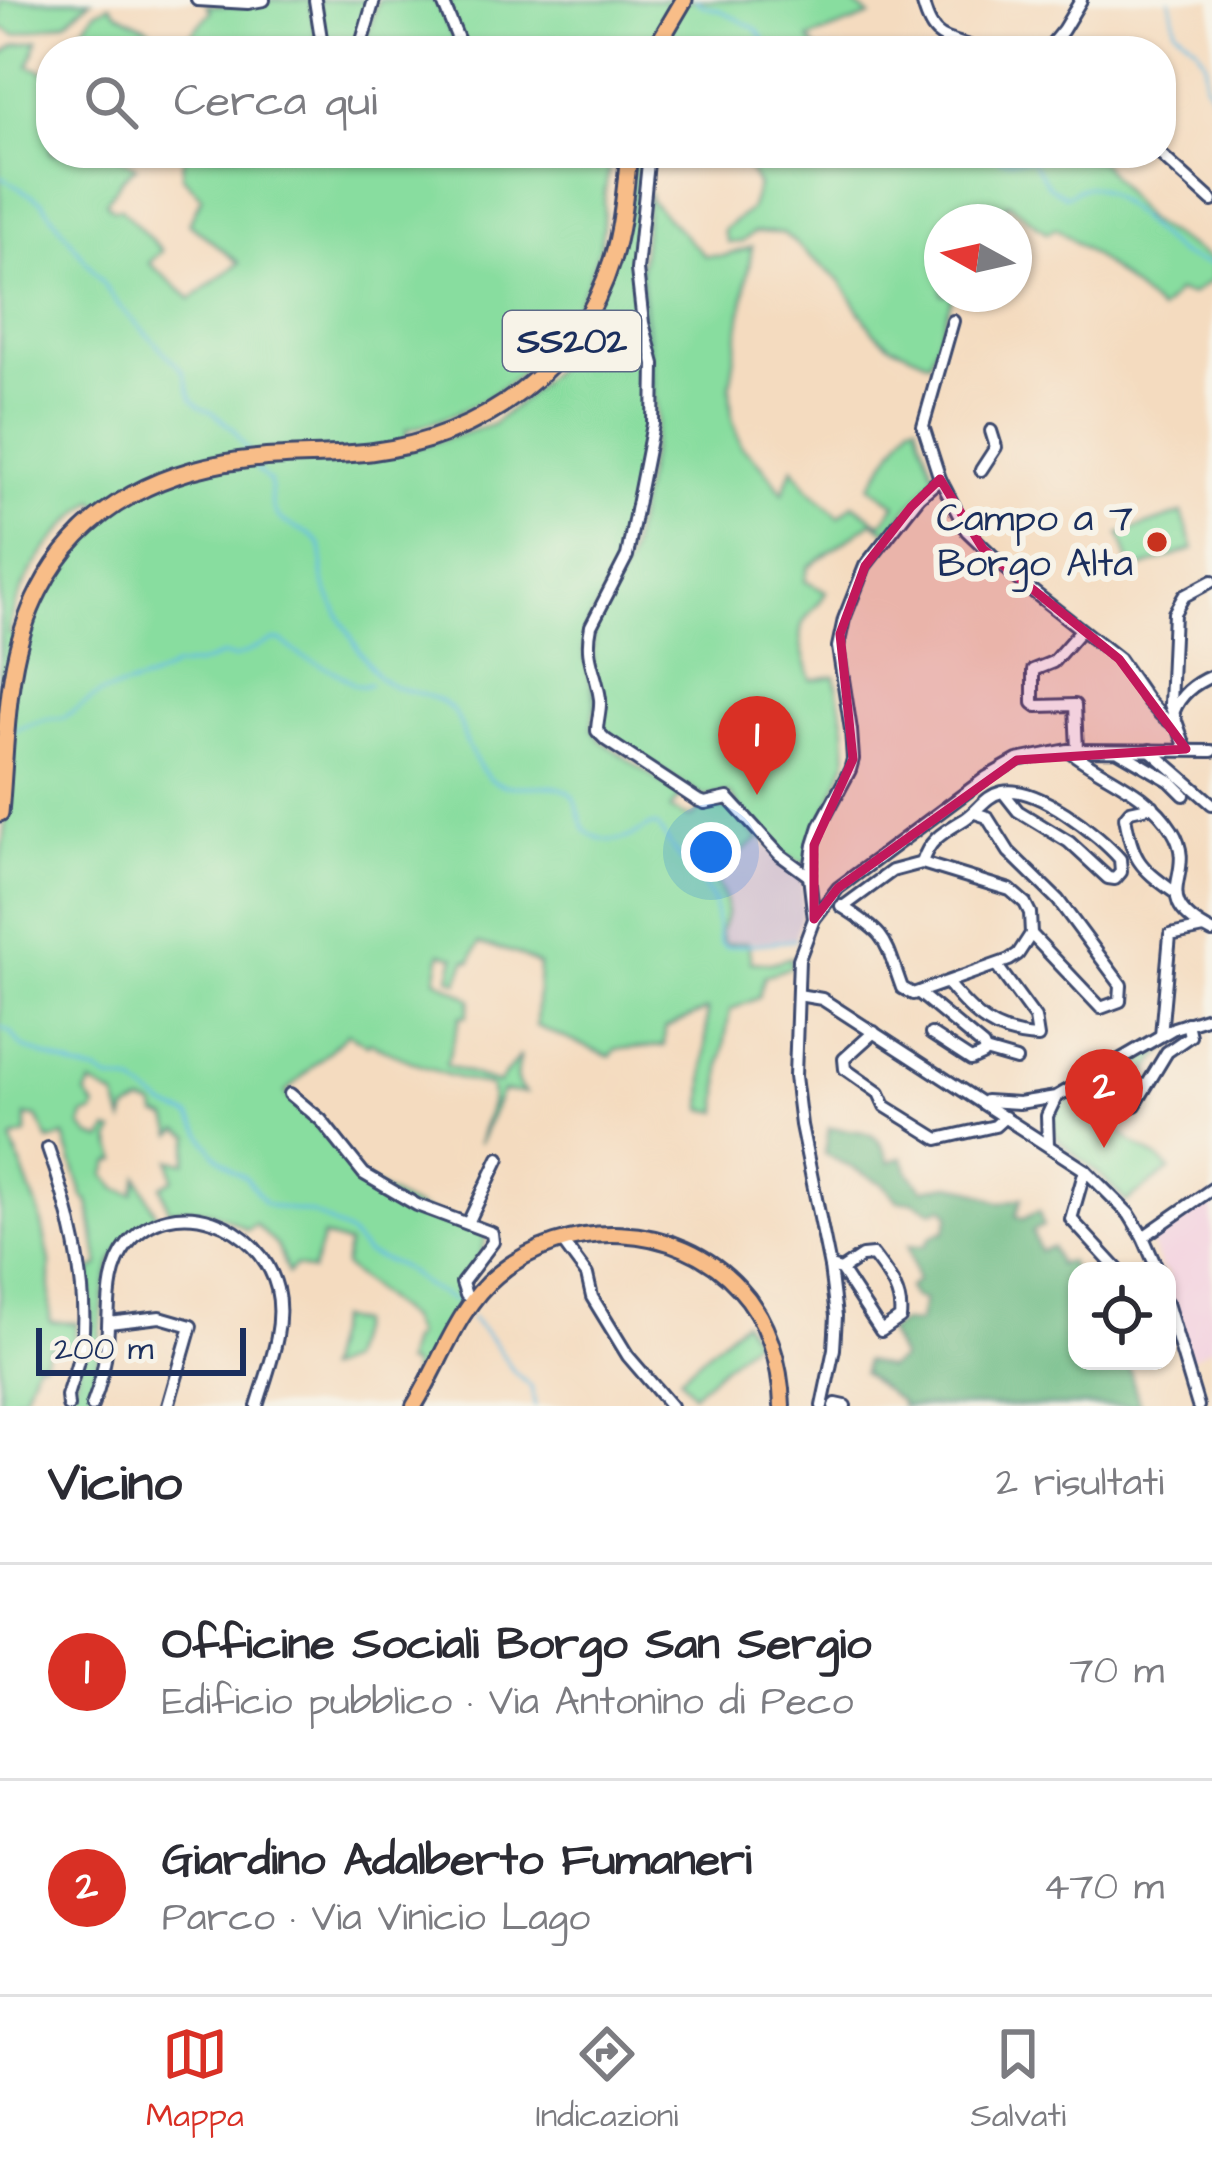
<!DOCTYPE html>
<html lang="it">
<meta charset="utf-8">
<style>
:root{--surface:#fff;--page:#f7f7f7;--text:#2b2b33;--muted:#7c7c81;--line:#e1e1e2;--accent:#d93025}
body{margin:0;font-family:"Architects Daughter",sans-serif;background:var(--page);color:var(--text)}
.controls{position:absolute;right:36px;bottom:36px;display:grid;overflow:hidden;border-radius:24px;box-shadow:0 3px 9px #0004}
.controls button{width:108px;height:108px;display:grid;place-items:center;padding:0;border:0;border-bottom:3px solid var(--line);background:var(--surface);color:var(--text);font:60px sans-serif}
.compass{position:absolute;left:924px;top:204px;width:108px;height:108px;border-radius:50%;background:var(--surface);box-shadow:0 3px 9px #0004;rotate:278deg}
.scale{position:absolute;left:36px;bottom:30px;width:210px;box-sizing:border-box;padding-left:12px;border:6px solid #1b2f5e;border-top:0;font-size:33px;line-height:42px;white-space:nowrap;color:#1b2f5e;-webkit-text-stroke:9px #f7f3e8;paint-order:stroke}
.you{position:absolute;left:711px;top:852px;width:42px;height:42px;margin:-30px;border:9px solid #fff;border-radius:50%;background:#1a73e8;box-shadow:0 0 0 18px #1a73e833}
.badge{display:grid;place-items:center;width:78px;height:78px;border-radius:50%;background:var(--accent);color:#fff;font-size:39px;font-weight:700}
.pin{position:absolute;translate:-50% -99px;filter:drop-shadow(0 3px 6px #0008)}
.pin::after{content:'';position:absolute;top:63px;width:42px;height:36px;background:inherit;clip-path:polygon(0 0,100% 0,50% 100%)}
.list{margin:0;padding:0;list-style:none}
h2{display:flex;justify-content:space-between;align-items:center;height:156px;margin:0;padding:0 48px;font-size:51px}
h2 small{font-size:39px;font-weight:400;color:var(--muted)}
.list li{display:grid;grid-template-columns:78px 1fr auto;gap:36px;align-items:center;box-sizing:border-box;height:216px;padding:0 48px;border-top:3px solid var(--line)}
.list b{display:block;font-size:45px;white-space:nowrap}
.list p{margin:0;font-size:39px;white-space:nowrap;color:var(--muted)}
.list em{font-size:39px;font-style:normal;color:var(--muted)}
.icon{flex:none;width:66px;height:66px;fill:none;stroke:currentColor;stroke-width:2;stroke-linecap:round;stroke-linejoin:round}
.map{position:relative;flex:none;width:1212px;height:1406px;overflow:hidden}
.search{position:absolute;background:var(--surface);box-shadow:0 3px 9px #0004;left:36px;right:36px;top:36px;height:132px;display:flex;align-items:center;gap:30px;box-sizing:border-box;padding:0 42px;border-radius:48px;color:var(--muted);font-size:45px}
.sheet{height:588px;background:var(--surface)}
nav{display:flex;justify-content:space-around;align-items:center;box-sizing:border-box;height:168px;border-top:3px solid var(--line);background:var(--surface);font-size:33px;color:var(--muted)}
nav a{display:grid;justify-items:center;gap:6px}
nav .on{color:var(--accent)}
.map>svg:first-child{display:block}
.built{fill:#f3cfdf}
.industrial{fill:#cfbdce}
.green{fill:#88dd9f;stroke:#52867e;stroke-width:3;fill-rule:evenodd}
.forest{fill:#6ebc86;stroke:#447672;stroke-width:3}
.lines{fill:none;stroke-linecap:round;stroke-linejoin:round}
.stream{stroke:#66bde3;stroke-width:3}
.minor-casing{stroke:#3c496d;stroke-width:16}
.major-casing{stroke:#3c496d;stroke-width:20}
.highway-casing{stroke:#3c496d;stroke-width:21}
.minor{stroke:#fff;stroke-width:10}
.major{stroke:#f8bd88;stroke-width:14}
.highway{stroke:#f8bd88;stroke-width:15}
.marked{fill:#c2185b;fill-opacity:0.2;stroke:#c2185b;stroke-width:9;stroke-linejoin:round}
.poi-dot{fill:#c8321e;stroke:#f7f3e8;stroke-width:4.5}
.labels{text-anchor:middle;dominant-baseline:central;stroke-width:12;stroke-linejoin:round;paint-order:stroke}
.shield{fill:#f7f3e8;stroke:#5d6a87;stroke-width:3}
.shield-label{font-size:36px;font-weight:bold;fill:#1b2f5e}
.poi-label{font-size:39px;fill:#1b2f5e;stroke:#f7f3e8;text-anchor:end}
</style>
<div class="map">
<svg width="1212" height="1406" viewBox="0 0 1212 1406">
<rect width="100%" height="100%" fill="#f7f3e8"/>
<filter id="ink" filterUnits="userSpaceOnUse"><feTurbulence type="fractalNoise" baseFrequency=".00833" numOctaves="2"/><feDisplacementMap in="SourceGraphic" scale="24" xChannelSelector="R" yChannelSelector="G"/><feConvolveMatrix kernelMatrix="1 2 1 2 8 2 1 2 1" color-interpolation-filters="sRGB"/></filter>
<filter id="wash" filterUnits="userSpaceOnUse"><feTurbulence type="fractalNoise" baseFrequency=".004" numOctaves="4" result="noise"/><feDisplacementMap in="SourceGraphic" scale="48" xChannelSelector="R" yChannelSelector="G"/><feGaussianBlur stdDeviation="2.7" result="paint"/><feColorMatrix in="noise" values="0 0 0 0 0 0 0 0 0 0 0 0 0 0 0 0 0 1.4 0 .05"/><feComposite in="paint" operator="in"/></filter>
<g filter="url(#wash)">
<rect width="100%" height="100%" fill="#f4dbbf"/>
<path class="built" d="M1212,1197V1347L1189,1360L1167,1288V1271H1162L1150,1239Z"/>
<path class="industrial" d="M759,839L796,872L803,883L802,915L795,938L724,944L721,940V922L711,875Z"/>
<g class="green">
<path d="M0,0H91L66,22L15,35L0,26Z"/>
<path d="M274,0H310L318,51H188L186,40L211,11L207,5L239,7Z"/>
<path d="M318,0H371L355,51H326Z"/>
<path d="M378,0H436L459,51H362Z"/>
<path d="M446,0H848L870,16L809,39L817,51H466Z"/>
<path d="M110,5L116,12L150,29L143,51H92L77,37L95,12Z"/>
<path d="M38,40L29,66L51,74V153H121L120,157L136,167L121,180L106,202L114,210L120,208L162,251L149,263L191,299L239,263L189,223L202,197L182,176L183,161L188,153H587L595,156L613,153C610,165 607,177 605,190C603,209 605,226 600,245C574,343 502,407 406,430L408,450L492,425L525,398L567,356L585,330L635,153H645L636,252L651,365L649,432L623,557L585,631L583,650L595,701L592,728L600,740L681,796L670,809L690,818L703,808H730L759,839L712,874C719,886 728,900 726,914C723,930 717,927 724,944L748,942L751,962L771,963L792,957L791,967L765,976L758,998L730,1010L721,1064L719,1112L703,1109L707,1010L665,1028L664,1046L616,1049L610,1057L536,1026L539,965L515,953L479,943L471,961L466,960L458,982L450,978L455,957L441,953L436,979L471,999L467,1016H461L446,1065L498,1084L520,1055C517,1071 512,1081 525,1093L502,1091L479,1144C480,1124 497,1106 490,1086C449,1078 408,1062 370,1042L367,1045L348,1033L285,1093L321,1129L354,1173L405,1203L484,1232C490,1249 470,1267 460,1282L462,1302L406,1406H400L413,1375L411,1365L404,1363L410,1341L415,1336L408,1319L344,1266L348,1245L323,1236L312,1271L295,1266L288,1273L277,1246L255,1224L247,1230C224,1215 197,1204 169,1211L161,1186L173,1179L170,1160L186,1162L191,1136L179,1130L173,1135L168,1119L157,1115L154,1106L142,1103L127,1111L124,1121L115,1097L91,1084L86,1094L96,1108L94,1113L84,1115L81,1126L90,1136L103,1140L108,1130L114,1132L111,1140L117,1160L110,1162L105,1175L117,1189L133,1194L138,1177L157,1216C99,1252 106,1281 99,1343L94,1344L93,1350L99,1351C96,1370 94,1390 84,1406H77L72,1399L86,1327L91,1326L90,1271L99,1265L89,1203L83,1197L64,1136L49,1141L37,1117L26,1116V1134L13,1138L12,1142L40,1215L50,1262V1322L77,1323L73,1348L50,1346L43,1362L37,1361L24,1396L15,1398L10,1406H0V865L9,793L0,792V56L15,45ZM95,500L106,517L67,556L20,639L8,633C18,579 53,533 95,500Z"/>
<path d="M733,153H1053L1101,162L1146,220L1212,260V280L1190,295L1177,292L1160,311L1106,265L1056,228L1047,233L1008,203L993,222H942V294H953L930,362L891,345L873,331L840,281L783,233L754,232L742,242L728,243L723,230L750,210L758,186L750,172Z"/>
<path d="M648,191L651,201L705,256H724L752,247L730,387L732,418L741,446L762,465L783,493L793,467L808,488L839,517L853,504L881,524L896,504L870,486L911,423L916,422L935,477L887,532L873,521L808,567L805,581L826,592C820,604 813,608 806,618C793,634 806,661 811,680L835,676L845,726L847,759L806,864C772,857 750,818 729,793L704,797L608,737L600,728L593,666L594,629L628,561L657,421L641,270Z"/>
<path d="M1182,513L1194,549L1132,571L1120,534Z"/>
<path d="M1183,1034L1158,1056L1128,1102L1117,1106L1081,1092Z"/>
<path d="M1069,1099L1112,1116C1122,1145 1150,1147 1170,1170L1126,1202C1115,1189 1103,1177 1090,1166C1068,1149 1029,1125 1069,1099Z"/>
<path d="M337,1318L357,1323L347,1361L324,1370Z"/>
<path d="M743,1321L754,1339L693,1394L680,1377Z"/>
</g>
<path class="forest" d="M829,1128C862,1132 878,1127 889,1162L902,1157L909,1173L923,1189L950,1185L967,1188L1001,1203L1022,1198L1016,1216L1023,1219L1039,1211L1043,1226L1032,1231L1040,1251L1052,1247L1058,1265L1069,1261L1077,1280V1361H1122L1129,1368L1140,1406H901L902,1403L863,1373L865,1361L887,1368L901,1359L887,1331L902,1322L918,1323L924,1300L914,1298L908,1288L917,1280L908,1246H925L930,1237L945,1231L950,1215L944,1207L932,1211L912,1201H898L883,1184L825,1154Z"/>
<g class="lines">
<g class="stream">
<path d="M696,0L704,6L722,11L756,29L770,47L780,51"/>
<path d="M1170,0L1176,29L1197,47L1205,62V82L1212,96"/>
<path d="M992,153L1001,160H1031L1049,186L1066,196C1074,192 1082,185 1092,187C1117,190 1158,242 1184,256C1193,261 1203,262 1212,265"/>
<path d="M0,176L42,202L120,307L183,371L192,399L201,407L214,413L233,429L250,454"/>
<path d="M254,463L258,471L269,481C272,490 270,499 273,508C280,527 304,527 316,540C328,552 319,569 324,583C330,602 366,666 380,678C402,696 431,689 452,710C461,719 462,733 467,744C472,754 483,775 493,781C514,795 558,776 572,796C579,805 580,820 585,830C608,848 629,840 651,825L658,826L680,860L700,880L714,903L720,943L726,947L795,940"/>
<path d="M14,730L47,719L63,718L99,694L151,679L174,667L198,664L224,655L234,658L274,640L282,641L301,656L336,672L355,685L363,686L370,684"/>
<path d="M0,1027L11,1032L22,1047L79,1069L97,1073L110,1080L132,1083L167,1107L190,1116L215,1154L234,1171L246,1178L265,1203L271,1206L312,1213L322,1218L350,1235L366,1253L400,1266L429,1288L454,1301"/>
<path d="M471,1318L495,1344L514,1372L531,1387L535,1406"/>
</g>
</g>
</g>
<g filter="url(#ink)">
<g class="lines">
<defs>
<g id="minor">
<path d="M197,0L248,3L264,0"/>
<path d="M315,0L323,51"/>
<path d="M442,0L463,51"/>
<path d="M922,0C933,45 945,36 983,51"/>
<path d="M359,51L374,0"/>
<path d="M1046,51L1063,30L1081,0"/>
<path d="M649,153L637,270L643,323L654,364L653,424L627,556L591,626C584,659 596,669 600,699C601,709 597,721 597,731L606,740L697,800L705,803L728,798L779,854L809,876"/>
<path d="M1159,153L1212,201"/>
<path d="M953,321L923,426L940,479L967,531L1017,579L1119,659L1148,701L1161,715L1178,728"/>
<path d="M981,470L996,447L991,431"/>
<path d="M1174,711C1181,693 1195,683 1212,676"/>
<path d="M1186,749L1170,704L1174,613L1184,596L1212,581"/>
<path d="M1077,750L1075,705L1037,706L1033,703V670L1053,662L1081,630"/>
<path d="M1150,750L1212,804"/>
<path d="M1069,751C1104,778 1147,790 1172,830C1201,876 1143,896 1212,932"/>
<path d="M1120,752L1170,781L1184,795"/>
<path d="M1153,806L1130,811L1125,817C1133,860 1138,866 1174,892"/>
<path d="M922,863C929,839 944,832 965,819C979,810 985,796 1002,792C1036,784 1099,835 1120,859L1121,872L1115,879L1108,878L1069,842L1018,811L1003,792"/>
<path d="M841,906C889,936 884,938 902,988L913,994L1009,960L1018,954L1031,934"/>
<path d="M843,907L892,871L922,863L1010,890L1025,903L1030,913L1031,934L1101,1008L1120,1001L1121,985L1058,900L1009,852L987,817L975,813"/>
<path d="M814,919L809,876L814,845L820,826L850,770L853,759L851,730L838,647L844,619L865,566L919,497L940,479"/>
<path d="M947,983C974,1016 994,1035 1038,1037L1035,1018L997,966"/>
<path d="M920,994L983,1046L985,1051L982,1055L971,1060L931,1034"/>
<path d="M798,995L822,999L1085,1170L1129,1214L1143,1237L1158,1271"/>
<path d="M874,1032L844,1059L845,1069L879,1093L885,1106L938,1139L995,1126L1005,1117"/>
<path d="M1161,1035L1170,935L1204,928"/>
<path d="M985,1051L1016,1060"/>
<path d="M1067,1091C1090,1103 1109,1115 1135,1105L1167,1052L1190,1036L1187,1023"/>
<path d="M290,1094L321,1120L364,1174L417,1205L492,1233L493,1242L462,1283L466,1295L473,1300"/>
<path d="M986,1101L1019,1103L1056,1097L1174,1028L1212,1016"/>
<path d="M1048,1145L1047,1116L1056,1097"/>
<path d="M48,1148C68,1203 89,1283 82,1342C80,1360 72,1378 67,1396L68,1406"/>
<path d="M1085,1170L1071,1219L1119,1271"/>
<path d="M468,1223L499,1158"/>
<path d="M1143,1237L1212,1189"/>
<path d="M562,1241L587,1275L592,1297L628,1356L671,1406"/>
<path d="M830,1267L841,1270L881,1331L900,1318C903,1292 888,1275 873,1255L862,1256L841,1270"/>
<path d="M1167,1303L1198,1406"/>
<path d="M109,1323L160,1317L191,1326L168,1406"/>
<path d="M92,1406C100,1386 105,1365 107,1343C110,1310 105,1273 127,1245C172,1188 261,1224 277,1289C286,1328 268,1369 257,1406"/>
<path d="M822,1406L834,1349L836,1316L830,1267L801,1125L795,1076L799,959L814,919L838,888L987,777L1017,760L1068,750L1212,751"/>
<path d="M834,1406L836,1404L845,1406"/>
</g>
<path id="major" d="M414,1406C441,1363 457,1308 497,1275C565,1217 678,1220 739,1288C768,1319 781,1364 782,1406"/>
<g id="highway">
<path d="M654,51L684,0"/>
<path d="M0,813C7,739 4,658 39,591C83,504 168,466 262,458C298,455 334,456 370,452C482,438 578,370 612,260C623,225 625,189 629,153"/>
</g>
</defs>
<use href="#minor" class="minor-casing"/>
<use href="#major" class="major-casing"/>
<use href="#highway" class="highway-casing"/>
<use href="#minor" class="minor"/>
<use href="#major" class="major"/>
<use href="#highway" class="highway"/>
</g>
</g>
<path class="marked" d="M940,479L983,549L1119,659L1186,749L1017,760L838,888L814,919V845L853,759L840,634L865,566L911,507Z"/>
<circle class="poi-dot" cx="1157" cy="542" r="12"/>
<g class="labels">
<rect class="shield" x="503" y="311" width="138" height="60" rx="9"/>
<g class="shield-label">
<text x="572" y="341">SS202</text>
</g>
<g class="poi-label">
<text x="1133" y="520">Campo a 7<tspan x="1133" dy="45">Borgo Alta</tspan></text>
</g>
</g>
</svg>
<div class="controls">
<button><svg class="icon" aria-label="locate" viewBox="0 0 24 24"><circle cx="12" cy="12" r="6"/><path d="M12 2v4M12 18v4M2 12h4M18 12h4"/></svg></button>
</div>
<svg class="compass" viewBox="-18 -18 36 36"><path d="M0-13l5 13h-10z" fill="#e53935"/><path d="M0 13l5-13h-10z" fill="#7c7c81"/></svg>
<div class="scale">200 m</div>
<div class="you"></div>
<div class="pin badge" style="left:757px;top:795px">1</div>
<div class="pin badge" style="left:1104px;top:1148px">2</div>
<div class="search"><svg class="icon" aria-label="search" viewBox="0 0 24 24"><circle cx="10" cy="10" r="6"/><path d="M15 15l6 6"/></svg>Cerca qui</div>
</div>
<section class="sheet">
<h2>Vicino<small>2 risultati</small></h2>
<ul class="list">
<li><span class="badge">1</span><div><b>Officine Sociali Borgo San Sergio</b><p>Edificio pubblico · Via Antonino di Peco</p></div><em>70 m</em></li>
<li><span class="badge">2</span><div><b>Giardino Adalberto Fumaneri</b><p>Parco · Via Vinicio Lago</p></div><em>470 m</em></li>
</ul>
</section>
<nav>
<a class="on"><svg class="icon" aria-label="map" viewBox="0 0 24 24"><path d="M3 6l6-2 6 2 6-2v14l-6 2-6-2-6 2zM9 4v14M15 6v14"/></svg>Mappa</a>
<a><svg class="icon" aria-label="directions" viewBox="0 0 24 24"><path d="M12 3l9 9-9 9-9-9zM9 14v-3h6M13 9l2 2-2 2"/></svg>Indicazioni</a>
<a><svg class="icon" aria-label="saved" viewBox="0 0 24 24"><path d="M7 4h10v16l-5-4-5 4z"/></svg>Salvati</a>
</nav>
